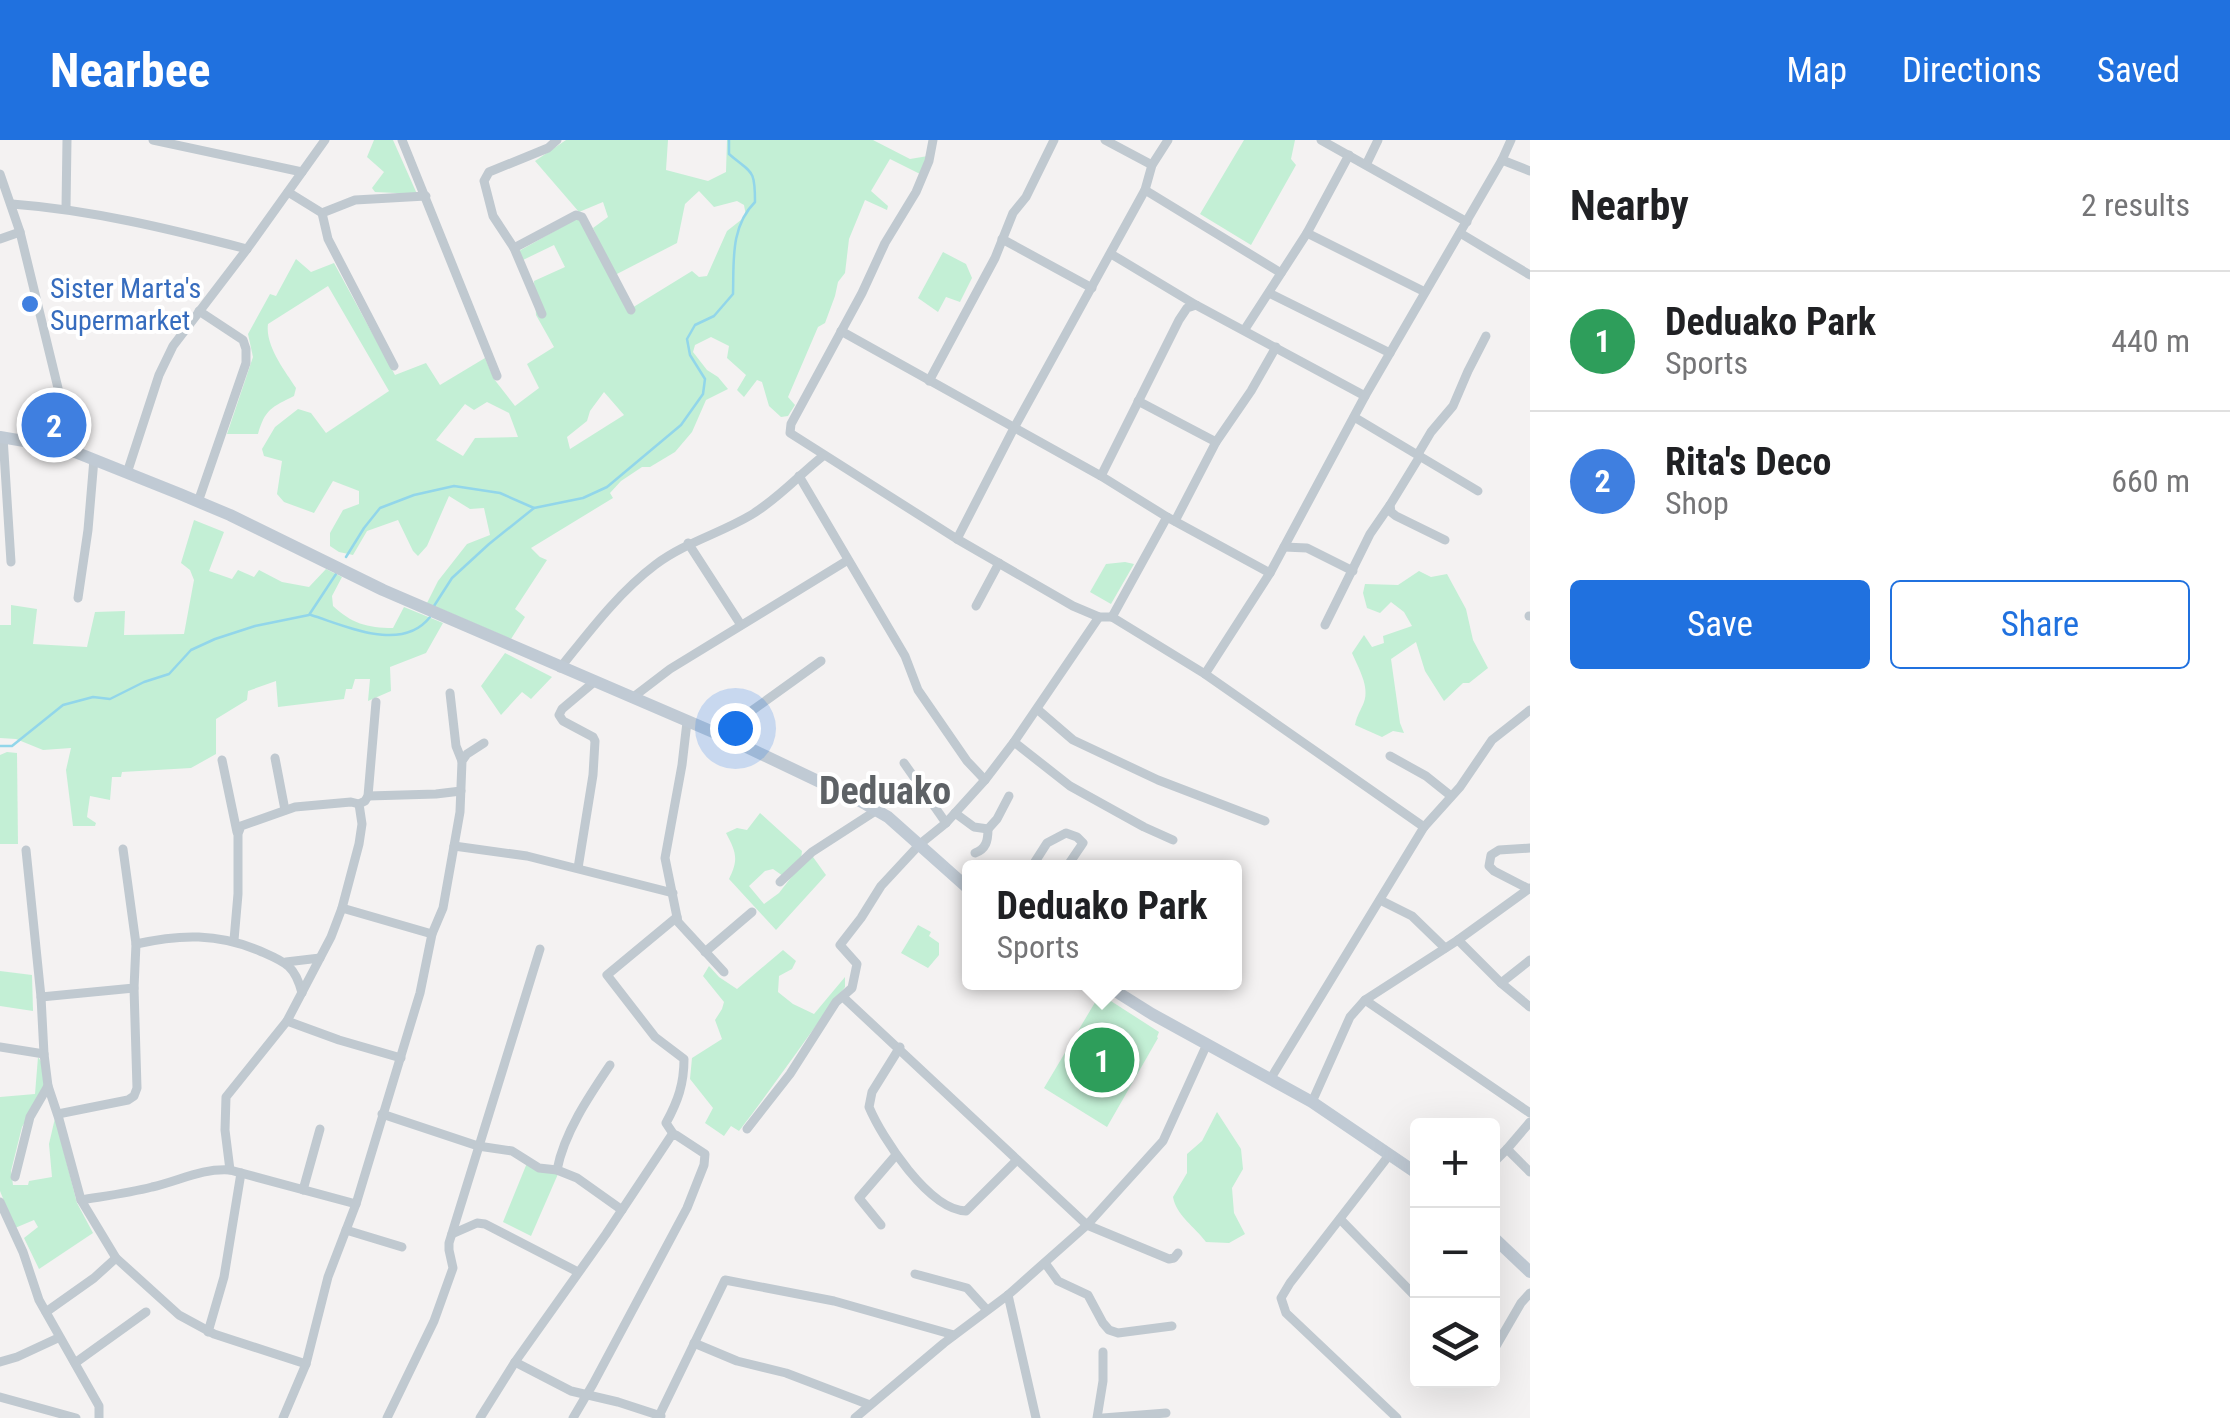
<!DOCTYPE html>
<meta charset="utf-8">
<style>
:root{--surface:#fff;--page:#f6f6f6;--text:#202124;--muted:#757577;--line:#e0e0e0;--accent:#2071df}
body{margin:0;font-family:"Roboto Condensed",sans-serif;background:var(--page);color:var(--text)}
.controls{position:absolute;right:30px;bottom:30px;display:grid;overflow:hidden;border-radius:10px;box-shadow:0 10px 40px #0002}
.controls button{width:90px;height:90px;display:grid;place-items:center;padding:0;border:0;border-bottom:2px solid var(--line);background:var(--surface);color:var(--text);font:50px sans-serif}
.you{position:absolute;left:735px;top:588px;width:35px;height:35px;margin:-25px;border:8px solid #fff;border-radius:50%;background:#1a73e8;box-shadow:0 0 0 15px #1a73e833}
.badge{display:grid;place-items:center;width:65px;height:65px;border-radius:50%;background:var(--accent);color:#fff;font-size:32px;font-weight:700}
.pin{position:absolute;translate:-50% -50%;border:5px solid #fff;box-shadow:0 2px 10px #0006}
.popup{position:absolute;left:962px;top:720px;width:280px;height:130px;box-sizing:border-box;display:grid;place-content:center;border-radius:10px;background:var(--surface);filter:drop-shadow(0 2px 8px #0005);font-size:32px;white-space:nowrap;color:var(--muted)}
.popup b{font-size:38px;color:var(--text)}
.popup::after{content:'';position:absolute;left:50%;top:100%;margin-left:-20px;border:20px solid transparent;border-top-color:var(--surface)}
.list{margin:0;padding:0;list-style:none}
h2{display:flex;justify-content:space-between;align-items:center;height:130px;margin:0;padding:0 40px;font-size:42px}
h2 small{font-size:32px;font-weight:400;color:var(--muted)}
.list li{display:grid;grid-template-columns:65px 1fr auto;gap:30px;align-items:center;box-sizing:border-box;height:140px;padding:0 40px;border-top:2px solid var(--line)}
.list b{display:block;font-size:38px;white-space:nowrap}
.list p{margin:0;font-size:32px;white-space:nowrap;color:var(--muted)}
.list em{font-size:32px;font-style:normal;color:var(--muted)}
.actions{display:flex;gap:20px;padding:30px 40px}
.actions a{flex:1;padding:22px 0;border:2px solid var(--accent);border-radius:10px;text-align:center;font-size:35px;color:var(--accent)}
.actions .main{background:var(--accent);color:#fff}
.icon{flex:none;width:55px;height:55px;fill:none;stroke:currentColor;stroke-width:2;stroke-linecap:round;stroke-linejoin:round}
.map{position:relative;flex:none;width:1530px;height:1278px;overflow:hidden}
header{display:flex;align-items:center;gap:60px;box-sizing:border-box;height:140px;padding:0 50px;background:var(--accent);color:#fff}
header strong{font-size:48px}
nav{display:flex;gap:55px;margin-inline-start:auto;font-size:35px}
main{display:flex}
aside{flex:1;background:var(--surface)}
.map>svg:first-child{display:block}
.green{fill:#c3efd5;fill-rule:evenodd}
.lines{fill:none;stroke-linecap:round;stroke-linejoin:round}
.stream{stroke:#92d6ea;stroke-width:2.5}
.street{stroke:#c0c9d0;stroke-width:9}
.secondary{stroke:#c0cad4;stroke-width:12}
.shop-dot{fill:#3f7fe0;stroke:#fff;stroke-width:4}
.labels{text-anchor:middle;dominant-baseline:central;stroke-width:8;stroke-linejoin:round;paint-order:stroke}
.shop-label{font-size:28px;fill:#366cbe;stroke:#fff;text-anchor:start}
.district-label{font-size:38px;font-weight:bold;fill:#5e6266;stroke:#fff}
</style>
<header>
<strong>Nearbee</strong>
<nav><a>Map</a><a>Directions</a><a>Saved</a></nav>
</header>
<main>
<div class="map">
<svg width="1530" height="1278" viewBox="0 0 1530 1278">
<rect width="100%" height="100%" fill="#f4f2f2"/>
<g class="green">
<path d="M374,0H393L417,54L375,52L372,48L384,32L367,17Z"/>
<path d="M566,0H668L666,30L708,41L726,32L727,0H873L910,19L928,16L922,35L890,19L871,51L888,66L887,70L865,60L849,99L845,133L838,142L835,156L825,183L818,187L788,257L795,265L788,276L781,277L769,266L762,242L757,240L744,257L737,250L746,235L727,218L729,206L711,197L695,205L693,212L707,230L718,237L728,249L706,260L692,292L675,312L650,327H642L621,341L610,353L613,358L531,408L540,417L547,420L515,469L525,477L511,499L427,463L438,441L467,404L490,395L484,368L470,369L449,356L427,406L418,416L413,411L398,380L367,391L353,415L339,412L330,406V393L343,370L359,364V351L333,341L314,373L284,362L277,354L282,321L264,316L262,309L275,287L298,269L311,273L326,293L389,251L328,146L268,184C265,206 285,231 296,248L294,256C272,267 265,269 258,294H227L253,217L248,194L270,154L276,156L296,119L311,132L334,123L395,235L426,223L440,245L485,218L494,239L515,266L539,248L527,224L554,207L536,175L534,141L565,127L554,105L523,120L519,111L576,79L581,80L627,171L692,131L699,137L707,136L727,91L746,76L744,65L737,61L714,67L699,51L685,64L677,103L615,135L593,88L608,77L603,62L579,72L535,21ZM604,252L624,275L570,309L567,297L587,281L590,271ZM487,262L509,273L518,297L475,298L463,316L436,300L465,264L474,270Z"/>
<path d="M1244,0H1295L1291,19L1296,25L1251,105L1200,74Z"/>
<path d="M943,112L966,124L972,138L960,162L946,157L938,172L918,158Z"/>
<path d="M194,380L224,392L209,431L232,439L238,430L254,437L259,430L282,442L309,447L326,429L342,437L332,456L333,466C351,483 367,488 393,488L404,467L443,483L426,513L390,527L391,551L368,561L370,539H355L352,549H346L344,559L278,567L276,541L248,551L247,560L216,579V614L191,628L122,632L121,637H112L110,660L90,656L87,677L96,683L95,686H73L66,630L71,608L43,610L16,599L0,598V485H11V465L37,469L33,504L87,507L95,472L125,471L124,495L184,494L194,440L190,430L181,423Z"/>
<path d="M1125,422L1134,424L1111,464L1090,452L1106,424Z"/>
<path d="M1419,431L1431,437L1447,434L1466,469L1473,500L1488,528L1469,543H1463L1444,561L1425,531L1416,502L1391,519L1400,583L1404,593L1393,591L1382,597L1355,585C1357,575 1361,570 1364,562C1370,547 1358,527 1352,513L1364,495L1372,507L1384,503L1383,496L1412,486L1404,472L1391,462L1380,473L1367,468L1363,453L1365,444L1398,445Z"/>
<path d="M505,513L552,537L531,559L522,552L501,575L481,546Z"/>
<path d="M7,612L17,613L18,704H0V615Z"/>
<path d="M760,673L802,711L801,719L783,736L773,729L765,731L749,746L764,764L779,753L807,717H813L826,735L776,790L729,739C739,719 736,712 726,693L737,688L747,690Z"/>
<path d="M918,785L931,792L929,796L939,803V815L928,828L901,813Z"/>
<path d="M783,810L796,821L792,829L779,836L778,852L793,864L814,874L845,837V847C808,895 776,943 739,991L731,986L724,996L705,983L713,968L690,939L692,918L722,899L715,880L722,869L724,862L703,836L709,826L719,837L737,849Z"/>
<path d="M0,831L32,835L33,871L0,866Z"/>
<path d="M1100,854L1159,892L1157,897L1158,898L1107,987L1044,948Z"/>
<path d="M38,917L42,923L46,946L22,987L11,1031L13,1045H28L29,1041L52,1037L49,1004L55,978L77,1063L93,1093L39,1129L24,1098L38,1087L34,1080L15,1088L0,1051V957L35,954Z"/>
<path d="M1217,972L1241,1009L1243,1029L1232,1048L1234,1073L1245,1094L1229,1103L1206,1102C1195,1087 1176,1075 1173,1057L1187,1033V1014L1202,1001Z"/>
<path d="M527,1023L558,1034L531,1096L503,1082Z"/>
</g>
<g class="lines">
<g class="stream">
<path d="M346,417L364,388L380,368L414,355L454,346L500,353L534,368L583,358L607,347L681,285L703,254L705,239L690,215L687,199L695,185L714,176L733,154C734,122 730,87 755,62C755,28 752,34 729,14V0"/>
<path d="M434,466L452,438L489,404L534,368"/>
<path d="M311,475C346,486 402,513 430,477"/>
<path d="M0,606H12L63,565L93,557L110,559L144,542L169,534L191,510L215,499L255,486L309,475L338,431"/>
</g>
<g class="street">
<path d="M153,0L302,32"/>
<path d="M402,0L497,236"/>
<path d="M933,0L929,21L916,52L885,103L862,153L791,284L790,293L957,399L1073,466L1099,477H1112L1205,534"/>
<path d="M1105,0L1152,25"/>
<path d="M1321,0L1467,82"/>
<path d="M1502,20L1530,31"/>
<path d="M1366,25L1378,0"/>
<path d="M0,34L20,92L58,248L65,308"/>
<path d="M1145,50L1281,133"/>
<path d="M288,52L322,73"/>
<path d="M12,64C92,70 170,89 247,109"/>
<path d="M66,68L67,0"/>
<path d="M1307,93L1425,152"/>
<path d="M1460,93L1530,135"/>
<path d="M0,99L20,92"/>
<path d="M1002,99L1092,148"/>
<path d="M514,108L576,75L582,77L631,170"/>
<path d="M1111,114L1196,165L1365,256"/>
<path d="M1269,153L1390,213"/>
<path d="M542,174L514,108L493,76L484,41L489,32L548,8L557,0"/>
<path d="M1245,189L1307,93L1349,15"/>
<path d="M841,191L1101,336L1167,377L1270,433"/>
<path d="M394,226L328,99L322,73L355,60L426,56"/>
<path d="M929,241L995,118L1013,73L1026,57L1054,0"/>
<path d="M1138,261L1216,302"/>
<path d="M1354,277L1478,351"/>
<path d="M3,297L11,422"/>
<path d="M1418,314L1431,292L1453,266L1468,231L1486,196"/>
<path d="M1420,316L1390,365L1391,372L1396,376L1445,400"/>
<path d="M127,333L159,235L173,206L247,109L325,0"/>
<path d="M799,336L905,516L918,550L967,621L985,640"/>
<path d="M1101,336L1179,180L1187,168L1196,165"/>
<path d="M198,362L246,223V209L243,200L199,171"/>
<path d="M1175,381L1216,302L1251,251L1276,207"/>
<path d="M957,399L1014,288L1145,50L1152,25L1168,0"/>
<path d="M688,403L741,485"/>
<path d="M1284,407L1307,408L1353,431"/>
<path d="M78,458L88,390L94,319"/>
<path d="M976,466L999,423"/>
<path d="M1529,476H1530"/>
<path d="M1112,477L1167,377"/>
<path d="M1325,485L1370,394L1390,365"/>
<path d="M560,528C589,492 618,453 655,425C686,402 719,394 751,375C778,359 799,335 823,316"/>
<path d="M450,553L456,606L462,621"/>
<path d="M632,558L670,529L848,420"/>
<path d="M1037,569L1073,600L1158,640L1265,681"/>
<path d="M687,582L682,625L665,718L678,782L724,832"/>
<path d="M734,601L741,582L750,572L821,521"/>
<path d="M1014,602L1070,646L1144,687L1173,700"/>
<path d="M1390,616L1426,636L1451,656"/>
<path d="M275,618L285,670"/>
<path d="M222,620L237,692"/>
<path d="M904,623L946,683"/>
<path d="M368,656L436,654L461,651"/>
<path d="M955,673L974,687L988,689L997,679L1009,656"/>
<path d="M1424,687L1460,647L1492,600L1530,570"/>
<path d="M454,706L527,716L673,753"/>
<path d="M26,710L41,857L44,914L48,946L59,979L81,1060L116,1118L179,1175L214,1194L306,1224"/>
<path d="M975,713C986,709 988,701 988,689"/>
<path d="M578,728L593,635L595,601L593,597L563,581L559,575L562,569L594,542"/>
<path d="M1031,728L1047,703L1066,693L1077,697L1083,703L1066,728"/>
<path d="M780,742L812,712L877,670"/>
<path d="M1529,749L1494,731L1489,726L1491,715L1499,710L1530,708"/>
<path d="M1380,760L1412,776L1445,808"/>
<path d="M342,768L432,794"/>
<path d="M234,800L238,754V694L241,686L295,667L351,662L359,664"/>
<path d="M1458,800L1501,843L1530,867"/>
<path d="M136,804C180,794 218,793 260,811C285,822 295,825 302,853"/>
<path d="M705,812L752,772"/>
<path d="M286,822L320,818"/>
<path d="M1501,843L1530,820"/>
<path d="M41,857L134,848L136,804L123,709"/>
<path d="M843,857L1087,1085L1169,1119L1174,1118L1178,1113"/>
<path d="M1365,860L1530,973"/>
<path d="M287,881L339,900L401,918"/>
<path d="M0,907L44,914"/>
<path d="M900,907L872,952L869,967C882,998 929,1070 966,1071L1017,1020"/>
<path d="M1271,938L1424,687L1205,534L1270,433L1365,256L1502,20L1511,0"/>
<path d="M1312,962L1350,877L1365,860L1458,800L1530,748"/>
<path d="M58,974L128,960L134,956L137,948L134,848"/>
<path d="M382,974L478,1006L512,1011L539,1028L557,1030L577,1038L622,1070"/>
<path d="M1530,982L1507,1009L1530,1032"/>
<path d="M747,989L790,934L836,862L852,848L857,824L840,805L861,778L881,746L920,704L946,683L985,640L1014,602L1099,477"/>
<path d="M674,995L666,983C678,961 684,944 684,919L655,897L607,835L677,777"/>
<path d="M1390,1014L1290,1143L1281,1158L1286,1173L1397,1278"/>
<path d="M1492,1024L1507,1009"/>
<path d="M230,1030L225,990L226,957L287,881L331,797L342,768L359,704L362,684L359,664L365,661L368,656L376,562"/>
<path d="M557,1030C564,993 589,956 610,925"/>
<path d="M15,1037L30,977L48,946"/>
<path d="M303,1050L320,989"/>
<path d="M81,1060C105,1056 129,1053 152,1047C179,1041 202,1028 230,1030L356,1064"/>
<path d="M0,1062L23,1112L39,1160L99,1266V1278"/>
<path d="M1340,1079L1418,1159"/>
<path d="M881,1085L859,1058L896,1015"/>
<path d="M346,1090L402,1107"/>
<path d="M452,1094L477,1083L485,1084L578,1132"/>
<path d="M1045,1123L1058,1141L1088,1155L1103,1183L1109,1190L1118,1193L1172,1186"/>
<path d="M915,1134L967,1148L987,1170"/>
<path d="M1008,1155L1036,1278"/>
<path d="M46,1172L94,1138L116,1118"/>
<path d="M208,1192L224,1137L241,1033"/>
<path d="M694,1203L737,1221L786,1233L870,1265"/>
<path d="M1492,1213L1521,1163L1530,1153"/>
<path d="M0,1222L17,1217L58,1198"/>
<path d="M515,1222L571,1251L618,1262L661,1276"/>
<path d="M75,1223L146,1172"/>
<path d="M0,1257L76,1278"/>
<path d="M283,1278L306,1224L328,1137L356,1064L420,853L432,794L443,768L460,672L462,621L467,614L484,603"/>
<path d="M387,1278L434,1181L453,1128L449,1110V1103L540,809"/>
<path d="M480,1278L515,1222L606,1094L671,996L676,995L705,1014L704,1025L687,1068L593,1244L573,1278"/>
<path d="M658,1278L725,1140L834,1161L954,1195"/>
<path d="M855,1278L944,1203L1008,1155L1087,1085L1163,1001L1207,904"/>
<path d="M1097,1278L1103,1241V1212"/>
<path d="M1103,1278L1166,1273"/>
</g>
<g class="secondary">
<path d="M0,297L65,308L180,354L230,375L383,450L734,601L862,662L888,677L970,750"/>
<path d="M1101,842L1152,874L1312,962L1418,1034"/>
<path d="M1492,1096L1530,1132"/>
</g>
</g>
<circle class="shop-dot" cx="30" cy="164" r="10"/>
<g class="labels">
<g class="shop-label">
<text x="50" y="148">Sister Marta's<tspan x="50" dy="32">Supermarket</tspan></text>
</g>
<g class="district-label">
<text x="885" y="651">Deduako</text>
</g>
</g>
</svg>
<div class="controls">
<button>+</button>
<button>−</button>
<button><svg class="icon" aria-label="layers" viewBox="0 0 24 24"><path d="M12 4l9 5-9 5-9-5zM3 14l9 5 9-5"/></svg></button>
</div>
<div class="you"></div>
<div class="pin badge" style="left:1102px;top:920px;background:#2e9e5b">1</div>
<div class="popup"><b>Deduako Park</b>Sports</div>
<div class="pin badge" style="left:54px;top:285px;background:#3f7fe0">2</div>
</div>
<aside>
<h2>Nearby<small>2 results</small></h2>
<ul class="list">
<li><span class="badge" style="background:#2e9e5b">1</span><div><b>Deduako Park</b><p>Sports</p></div><em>440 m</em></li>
<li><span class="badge" style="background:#3f7fe0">2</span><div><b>Rita's Deco</b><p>Shop</p></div><em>660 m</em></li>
</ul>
<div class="actions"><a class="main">Save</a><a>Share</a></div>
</aside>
</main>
